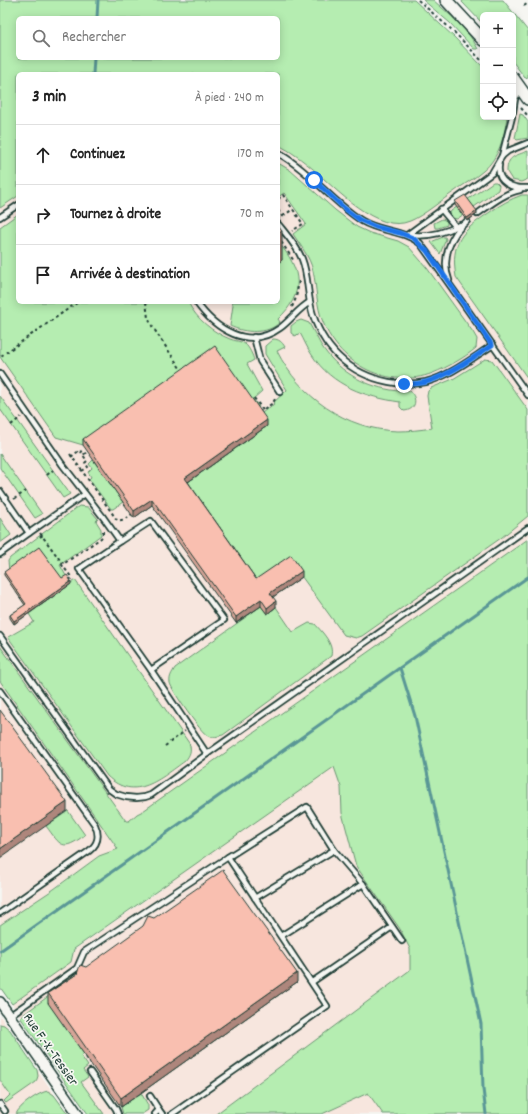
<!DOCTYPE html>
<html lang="fr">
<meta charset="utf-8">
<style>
:root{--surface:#fff;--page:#f2f2f2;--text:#222;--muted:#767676;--line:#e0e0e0}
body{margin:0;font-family:Dekko,sans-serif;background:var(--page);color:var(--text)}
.controls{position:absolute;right:12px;top:12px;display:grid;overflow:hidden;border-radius:6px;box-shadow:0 2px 10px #0003}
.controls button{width:36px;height:36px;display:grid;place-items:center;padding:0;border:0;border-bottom:1px solid var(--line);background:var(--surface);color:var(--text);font:20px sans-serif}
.stop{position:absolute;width:12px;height:12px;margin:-9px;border:3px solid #1a73e8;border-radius:50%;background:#fff}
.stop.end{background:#1a73e8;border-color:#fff;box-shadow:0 1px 4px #0008}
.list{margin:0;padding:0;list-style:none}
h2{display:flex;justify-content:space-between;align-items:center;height:52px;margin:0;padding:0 16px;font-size:17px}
h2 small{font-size:13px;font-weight:400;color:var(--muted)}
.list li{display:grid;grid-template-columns:26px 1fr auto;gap:12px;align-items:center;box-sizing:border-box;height:60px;padding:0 16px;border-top:1px solid var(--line)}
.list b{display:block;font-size:15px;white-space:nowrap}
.list em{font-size:13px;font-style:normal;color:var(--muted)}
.icon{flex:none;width:22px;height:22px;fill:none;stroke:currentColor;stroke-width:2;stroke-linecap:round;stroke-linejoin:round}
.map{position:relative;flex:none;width:528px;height:1114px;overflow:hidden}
.search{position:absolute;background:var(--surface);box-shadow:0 2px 10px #0003;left:16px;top:16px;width:264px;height:44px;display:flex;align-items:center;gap:10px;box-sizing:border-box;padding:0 14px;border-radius:6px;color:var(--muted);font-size:15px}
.panel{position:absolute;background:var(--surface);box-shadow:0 2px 10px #0003;left:16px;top:72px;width:264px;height:232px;border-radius:6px}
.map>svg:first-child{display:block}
.built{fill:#f7e6de;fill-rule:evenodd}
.green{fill:#b5edb1;stroke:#6a9572;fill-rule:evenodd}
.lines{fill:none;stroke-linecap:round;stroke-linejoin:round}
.stream{stroke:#5a9796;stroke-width:3}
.service-casing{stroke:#1f3d34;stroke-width:8}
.minor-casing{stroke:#1f3d34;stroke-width:12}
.tertiary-casing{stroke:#1f3d34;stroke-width:14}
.path{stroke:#1f3d34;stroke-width:2;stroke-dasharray:3 3;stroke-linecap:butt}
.service{stroke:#f6f6f2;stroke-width:4.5}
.minor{stroke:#f6f6f2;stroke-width:9}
.tertiary{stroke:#f6f6f2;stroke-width:11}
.wall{fill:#d6a497;stroke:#1f3d34}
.shaded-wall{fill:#ae867b;stroke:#1f3d34}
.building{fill:#f9bfb0;stroke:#1f3d34}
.route{stroke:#1a73e8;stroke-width:5}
.labels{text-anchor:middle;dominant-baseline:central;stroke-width:3.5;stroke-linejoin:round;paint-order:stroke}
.street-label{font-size:14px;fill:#1f3d34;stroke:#f6f6f2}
</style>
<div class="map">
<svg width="528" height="1114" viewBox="0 0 528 1114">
<rect width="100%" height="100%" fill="#f6f6f2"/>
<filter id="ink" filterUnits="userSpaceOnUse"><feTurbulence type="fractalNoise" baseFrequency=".025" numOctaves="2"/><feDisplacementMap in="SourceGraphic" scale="8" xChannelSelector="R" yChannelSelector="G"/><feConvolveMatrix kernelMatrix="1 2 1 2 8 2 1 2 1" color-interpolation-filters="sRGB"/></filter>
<g filter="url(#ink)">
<g class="built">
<path d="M0,0H411L483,117H513V102L528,122V559L118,849L99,856L0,928ZM18,18H278V58H18ZM18,74H278V302H18Z"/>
<path d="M400,689L457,944L217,1114H88L12,1004L71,962L74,950L161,889Z"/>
<path d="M0,1016L18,1042L68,1114H0Z"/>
<path d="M369,1092L383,1114H322Z"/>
</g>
<g class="green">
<path d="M0,0H414L454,37L483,67V117H507C504,137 499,158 483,171C474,179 464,184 455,191C443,199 423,216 410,221C378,235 335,188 313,169C302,160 291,151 278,145V74H18V196L0,208ZM18,18H278V58H18Z"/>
<path d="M423,0H433C449,14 468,29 478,49H474L450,23Z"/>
<path d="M463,0H503L528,31V77L525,78L513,62V15H483V24L462,2Z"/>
<path d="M520,114L523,115L528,122V138L517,140L515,138Z"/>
<path d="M528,151V179L521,182L512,180L507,172C507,156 515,156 528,151Z"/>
<path d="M278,163L290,170L335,210L357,227L370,233L398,241L409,247L427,268L473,332L477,339L476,348C464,358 448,367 433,373C389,390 340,365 323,322C316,306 317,288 313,271C310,257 300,245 293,234L306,224L284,193L278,197Z"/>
<path d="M493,182H496L499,185L498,190L457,219L452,218L450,213L451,211Z"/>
<path d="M522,195H528V379L456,277C450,242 462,231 490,212C500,205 510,199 522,195Z"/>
<path d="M18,214V302H188C196,319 214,333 230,339C234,341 242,341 245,344C249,347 253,356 254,360L247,364L262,391L253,399L259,407L256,409L83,445L56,437L0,357V227Z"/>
<path d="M442,219L447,221V225L438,228H435L434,223Z"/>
<path d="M443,237H445L446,239L440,254L431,242Z"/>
<path d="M279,243C302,270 305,294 278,319L280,322C268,335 244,333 230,326L233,305L232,302H278V263L282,260Z"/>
<path d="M301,320L309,323C313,330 317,338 321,345C337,370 362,385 391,390C397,391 404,391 410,391C418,399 416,410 404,411L400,407V402C366,397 332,386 312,355C307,348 304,340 300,333L295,336L291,333V326L296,322Z"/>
<path d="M273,339C279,339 282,342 285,347L277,351C300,397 346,430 398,431C409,431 420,430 432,428L427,396L428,391L431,388L453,379L485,359L492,360L528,410V516L501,538L362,636L356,638L344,635L291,562L256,586L185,484L267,426L259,415L274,404L273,403L287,390L265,354V346Z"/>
<path d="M0,396L70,494L63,498L0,409Z"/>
<path d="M0,454L42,514L35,518L0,468Z"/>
<path d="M93,460L123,502L113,509H111L89,479L91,477L88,472L92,468L89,464Z"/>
<path d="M79,506L88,507L98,519L96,521L101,529V535L60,565L66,576L62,582L9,571L8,561L10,558Z"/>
<path d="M0,518L11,535L0,543Z"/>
<path d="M528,539V1114H383L368,1093L322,1114H216L410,970V949L400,929L356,866L342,813L341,787L334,767L74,949L71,962L12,1004L0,987V925L54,889L99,856L118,849L0,681V646L126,821H129L137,814L143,811Z"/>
<path d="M75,580L189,743C192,750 190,755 185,761C161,778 135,803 107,776L8,637L34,622L29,614Z"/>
<path d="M261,606L267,614L276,607L293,632L309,623L315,624C323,633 334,644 331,656L223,735C218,736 213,738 208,736C201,733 172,691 170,683C169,677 172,673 175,668Z"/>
<path d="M68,811L85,835C62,852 61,846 46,826Z"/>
<path d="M50,995L49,1003L84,1054L81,1056L88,1066L83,1070L88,1077L81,1082L104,1114H88L20,1017Z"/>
<path d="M0,1024L4,1025L10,1030L37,1070L38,1076L36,1082L6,1103L4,1101L10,1095L0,1080Z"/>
<path d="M48,1091L54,1095L68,1114H16C19,1106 39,1092 48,1091Z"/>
<path d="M141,1093L148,1105V1110L142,1114H123L121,1107Z"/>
</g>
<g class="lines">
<g class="stream">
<path d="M97,18L98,0"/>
<path d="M93,74L94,58"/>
<path d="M400,668L415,716L481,1024L483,1089L486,1114"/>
<path d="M0,951L528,577"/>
</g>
<defs>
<g id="service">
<path d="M513,112L515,99L520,89"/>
<path d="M278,153C310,171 332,202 362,221C380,232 403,230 420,243L528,395"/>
<path d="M502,156L512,117"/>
<path d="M499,165C496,183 513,189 528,188"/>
<path d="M441,209L456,227"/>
<path d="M477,214C490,205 504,193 520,190"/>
<path d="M0,217L18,205"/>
<path d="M278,224C286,234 297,246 302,259C309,277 307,297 313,315C326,354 356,378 396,383C405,384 416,384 426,382C450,376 472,358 493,345"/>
<path d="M407,235L492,173L502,156L508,151L528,143"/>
<path d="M411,235C428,237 444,233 460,225"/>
<path d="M449,280C441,259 450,235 467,221"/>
<path d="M196,302C215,329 248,351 280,328C291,320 298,309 310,302"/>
<path d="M254,337L260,361L280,392"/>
<path d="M0,374L62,464L103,517L120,541L79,569L151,670L207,754L528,528"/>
<path d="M0,491L29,533L85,494"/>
<path d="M120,541L151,521L224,620L151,670"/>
<path d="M0,554L29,533"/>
<path d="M0,636L101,778L109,789L116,794L126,797L136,798L145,797L151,795L207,754"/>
<path d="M0,691L95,825C100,836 98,844 89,851L0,913"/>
<path d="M334,850L363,884L402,941"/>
<path d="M228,857L307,807L334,850L255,898"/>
<path d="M281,936L363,884"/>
<path d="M312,982L392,927"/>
<path d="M9,1016L77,968L84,952L228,857L327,1006L172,1114"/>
<path d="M90,1072L116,1109L118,1114"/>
<path d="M150,1096L159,1110"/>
<path d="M0,1104L5,1111"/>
<path d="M155,1114L159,1110L162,1114"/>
</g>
<path id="minor" d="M0,1002L78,1114"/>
<g id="tertiary">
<path d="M446,0L483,40"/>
<path d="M513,78L528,99"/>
</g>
</defs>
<use href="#service" class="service-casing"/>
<use href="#minor" class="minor-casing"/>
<use href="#tertiary" class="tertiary-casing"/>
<g class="path">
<path d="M418,0L453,31L483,62"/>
<path d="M524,6L528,3"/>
<path d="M521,108L528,116"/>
<path d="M278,199L283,195L303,224L292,231"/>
<path d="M278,210L284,219"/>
<path d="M283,216L293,209"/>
<path d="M278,237L294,261"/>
<path d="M146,302L148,318L152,326L182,371"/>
<path d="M292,307L296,298L299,281"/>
<path d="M1,356L78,302"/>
<path d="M254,398L263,410"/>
<path d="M259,412L273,403L276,397"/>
<path d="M11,425L21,417"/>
<path d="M70,454L117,520C123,521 127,518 132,514"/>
<path d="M71,457L80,450L83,455L87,452"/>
<path d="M82,471L88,467L85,463L87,461L83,455"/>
<path d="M47,475L53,470"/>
<path d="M14,499L26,491"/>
<path d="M40,533L63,564"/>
<path d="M40,537L45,534"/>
<path d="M69,580L72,578L62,565L101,538L103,535V530"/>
<path d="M165,746L185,731"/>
<path d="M86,1057L92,1066"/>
</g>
<use href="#service" class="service"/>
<use href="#minor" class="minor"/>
<use href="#tertiary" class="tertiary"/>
</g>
<g class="wall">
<path d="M455,201L477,214L467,221L455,205Z"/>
<path d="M267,426L188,482L256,579L302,577L273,597L276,607L267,614L261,606L236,623L152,505L134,518L83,445V439Z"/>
<path d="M4,572L71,584L14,624L10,618V615L25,605L4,575Z"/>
<path d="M86,967L297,982L121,1107L48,1003V993L77,974Z"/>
</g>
<g class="shaded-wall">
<path d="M477,211V214L467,221V218Z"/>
<path d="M279,214V233L282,231V260L278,263V215Z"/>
<path d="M267,420V426L185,484V478Z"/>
<path d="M152,499V505L134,518V511Z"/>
<path d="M302,571V577L270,599V593Z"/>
<path d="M71,581V584L14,624V621Z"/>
<path d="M261,599V606L236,623V617Z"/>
<path d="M276,601V607L267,614V608Z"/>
<path d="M67,802V811L0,858V849Z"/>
<path d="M297,973V982L121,1107V1098Z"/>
</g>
<g class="building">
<path d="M465,195L477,211L467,218L455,201Z"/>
<path d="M278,226L282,231L278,234Z"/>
<path d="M215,346L267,420L185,478L256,579L291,555L302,571L270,593L276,601L267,608L261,599L236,617L152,499L134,511L83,439Z"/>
<path d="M39,547L62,578L67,575L71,581L14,621L10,615L26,604L4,572Z"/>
<path d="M0,710L67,802L0,849Z"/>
<path d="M223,870L297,973L121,1098L48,993L77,974L80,965L86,967L143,926L148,916L154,918Z"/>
</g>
</g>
<g class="lines" filter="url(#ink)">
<path class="route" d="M314,180L344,208L360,220L376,227L400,233L413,238L427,251L492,345C473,358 448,376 426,382C419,384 411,384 404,384"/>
</g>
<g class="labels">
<g class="street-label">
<text transform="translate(50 1050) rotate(55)">Rue F.-X.-Tessier</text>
</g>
</g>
</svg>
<div class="controls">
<button>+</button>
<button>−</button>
<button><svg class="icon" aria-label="locate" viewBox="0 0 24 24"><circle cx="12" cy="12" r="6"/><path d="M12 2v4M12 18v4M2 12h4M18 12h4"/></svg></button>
</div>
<div class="stop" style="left:314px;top:180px"></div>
<div class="stop end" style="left:404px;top:384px"></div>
<div class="search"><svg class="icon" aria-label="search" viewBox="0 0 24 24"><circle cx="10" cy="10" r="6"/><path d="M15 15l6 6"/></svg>Rechercher</div>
<section class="panel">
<h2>3 min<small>À pied · 240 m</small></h2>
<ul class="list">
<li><svg class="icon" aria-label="ahead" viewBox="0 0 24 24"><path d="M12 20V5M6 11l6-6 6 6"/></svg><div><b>Continuez</b></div><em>170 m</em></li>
<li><svg class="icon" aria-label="right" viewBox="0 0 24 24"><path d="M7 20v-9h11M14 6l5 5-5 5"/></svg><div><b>Tournez à droite</b></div><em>70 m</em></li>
<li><svg class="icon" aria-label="arrive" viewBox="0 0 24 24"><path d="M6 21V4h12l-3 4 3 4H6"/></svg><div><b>Arrivée à destination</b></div></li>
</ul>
</section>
</div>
